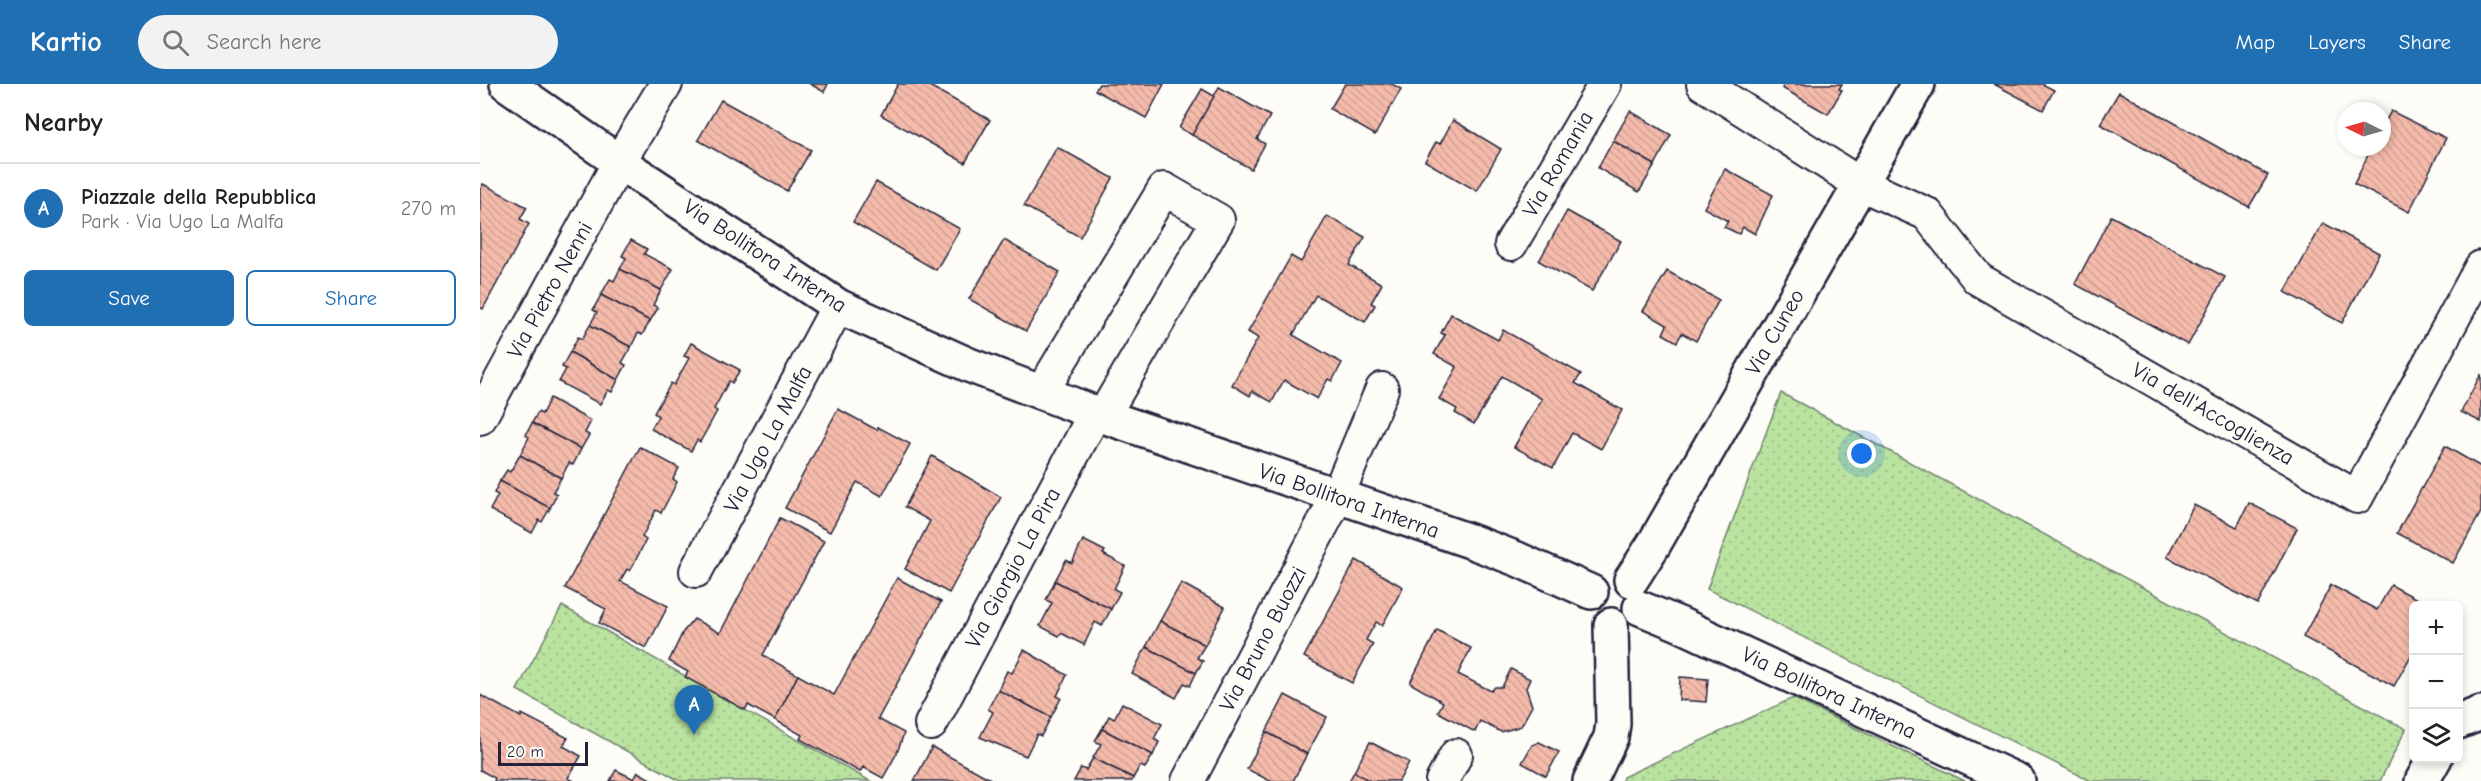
<!DOCTYPE html>
<meta charset="utf-8">
<style>
:root{--surface:#fff;--page:#f2f2f2;--text:#222;--muted:#767676;--line:#e0e0e0;--accent:#1f6fb2}
body{margin:0;font-family:"Comic Neue",sans-serif;background:var(--page);color:var(--text)}
.controls{position:absolute;right:18px;bottom:18px;display:grid;overflow:hidden;border-radius:9px;box-shadow:0 3px 9px #0003}
.controls button{width:54px;height:54px;display:grid;place-items:center;padding:0;border:0;border-bottom:2px solid var(--line);background:var(--surface);color:var(--text);font:30px sans-serif}
.compass{position:absolute;left:1857px;top:18px;width:54px;height:54px;border-radius:50%;background:var(--surface);box-shadow:0 3px 9px #0003;rotate:275deg}
.scale{position:absolute;left:18px;bottom:15px;width:90px;box-sizing:border-box;padding-left:6px;border:3px solid #22223b;border-top:0;font-size:16px;line-height:21px;white-space:nowrap;color:#22223b;-webkit-text-stroke:4px #fdfcf7;paint-order:stroke}
.you{position:absolute;left:1382px;top:370px;width:21px;height:21px;margin:-15px;border:4px solid #fff;border-radius:50%;background:#1a73e8;box-shadow:0 0 0 9px #1a73e833}
.badge{display:grid;place-items:center;width:39px;height:39px;border-radius:50%;background:var(--accent);color:#fff;font-size:20px;font-weight:700}
.pin{position:absolute;translate:-50% -50px;filter:drop-shadow(0 2px 3px #0008)}
.pin::after{content:'';position:absolute;top:32px;width:21px;height:18px;background:inherit;clip-path:polygon(0 0,100% 0,50% 100%)}
.list{margin:0;padding:0;list-style:none}
h2{display:flex;justify-content:space-between;align-items:center;height:78px;margin:0;padding:0 24px;font-size:26px}
h2 small{font-size:20px;font-weight:400;color:var(--muted)}
.list li{display:grid;grid-template-columns:39px 1fr auto;gap:18px;align-items:center;box-sizing:border-box;height:90px;padding:0 24px;border-top:2px solid var(--line)}
.list b{display:block;font-size:22px;white-space:nowrap}
.list p{margin:0;font-size:20px;white-space:nowrap;color:var(--muted)}
.list em{font-size:20px;font-style:normal;color:var(--muted)}
.actions{display:flex;gap:12px;padding:18px 24px}
.actions a{flex:1;padding:14px 0;border:2px solid var(--accent);border-radius:9px;text-align:center;font-size:21px;color:var(--accent)}
.actions .main{background:var(--accent);color:#fff}
.icon{flex:none;width:33px;height:33px;fill:none;stroke:currentColor;stroke-width:2;stroke-linecap:round;stroke-linejoin:round}
.map{position:relative;flex:none;width:2001px;height:697px;overflow:hidden}
header{display:flex;align-items:center;gap:36px;box-sizing:border-box;height:84px;padding:0 30px;background:var(--accent);color:#fff}
header strong{font-size:28px}
nav{display:flex;gap:33px;margin-inline-start:auto;font-size:21px}
.search{width:420px;height:54px;background:var(--page);display:flex;align-items:center;gap:15px;box-sizing:border-box;padding:0 21px;border-radius:33px;color:var(--muted);font-size:22px}
main{display:flex}
aside{flex:1;background:var(--surface)}
.map>svg:first-child{display:block}
.green{fill:url(#green-dots);stroke:#6e826d;stroke-width:1.5}
.building{fill:url(#building-back-hatch);stroke:#22223b;stroke-width:1.5}
.lines{fill:none;stroke-linecap:round;stroke-linejoin:round}
.street-casing{stroke:#22223b;stroke-width:36}
.secondary-casing{stroke:#22223b;stroke-width:38}
.street{stroke:#fdfcf7;stroke-width:32}
.secondary{stroke:#fdfcf7;stroke-width:33}
.labels{text-anchor:middle;dominant-baseline:central;stroke-width:6;stroke-linejoin:round;paint-order:stroke}
.street-label{font-size:22px;fill:#22223b;stroke:#fdfcf7}
</style>
<header>
<strong>Kartio</strong>
<div class="search"><svg class="icon" aria-label="search" viewBox="0 0 24 24"><circle cx="10" cy="10" r="6"/><path d="M15 15l6 6"/></svg>Search here</div>
<nav><a>Map</a><a>Layers</a><a>Share</a></nav>
</header>
<main>
<aside>
<h2>Nearby<small></small></h2>
<ul class="list">
<li><span class="badge">A</span><div><b>Piazzale della Repubblica</b><p>Park · Via Ugo La Malfa</p></div><em>270 m</em></li>
</ul>
<div class="actions"><a class="main">Save</a><a>Share</a></div>
</aside>
<div class="map">
<svg width="2001" height="697" viewBox="0 0 2001 697">
<defs>
<pattern id="green-dots" width="8" height="8" patternUnits="userSpaceOnUse" patternTransform="scale(1.5)"><rect width="8" height="8" fill="#bae39f"/><path d="M2 2h.1M6 6h.1" fill="none" stroke="#a0c28a" stroke-width="1.8" stroke-linecap="round"/></pattern>
<pattern id="building-back-hatch" width="6" height="6" patternUnits="userSpaceOnUse" patternTransform="scale(1.5)"><rect width="6" height="6" fill="#f4bbab"/><path d="M-1 5l2 2M0 0l6 6M5-1l2 2" fill="none" stroke="#d1a094"/></pattern>
</defs>
<rect width="100%" height="100%" fill="#fdfcf7"/>
<filter id="ink" filterUnits="userSpaceOnUse"><feTurbulence type="fractalNoise" baseFrequency=".0167" numOctaves="2"/><feDisplacementMap in="SourceGraphic" scale="12" xChannelSelector="R" yChannelSelector="G"/><feConvolveMatrix kernelMatrix="1 2 1 2 8 2 1 2 1" color-interpolation-filters="sRGB"/></filter>
<g filter="url(#ink)">
<g class="green">
<path d="M1301,309L1926,645L1900,697H1611L1227,505Z"/>
<path d="M82,522L390,697H200L37,606Z"/>
<path d="M1313,614L1485,697H1142L1143,693Z"/>
</g>
<g class="building">
<path d="M330,0H348L344,8Z"/>
<path d="M418,0H446L510,36L485,79L401,31Z"/>
<path d="M619,0H684L666,34L615,6Z"/>
<path d="M865,0H912L921,5L895,51L850,25Z"/>
<path d="M1305,0H1362L1359,5L1362,6L1348,30L1302,4Z"/>
<path d="M1514,0H1562L1574,6L1563,26Z"/>
<path d="M739,3L790,32L777,55L785,60L771,85L712,51Z"/>
<path d="M722,5L734,12L712,51L699,44Z"/>
<path d="M1639,8L1788,91L1769,123L1620,40Z"/>
<path d="M241,16L331,66L307,107L218,56Z"/>
<path d="M1150,27L1191,51L1175,81L1133,57Z"/>
<path d="M1911,27L1966,54L1929,128L1874,100L1892,63H1902V44Z"/>
<path d="M973,36L1021,65L997,107L945,77L956,58L960,60Z"/>
<path d="M1133,57L1175,81L1159,108L1118,84Z"/>
<path d="M577,63L633,94L600,153L544,122Z"/>
<path d="M1245,85L1293,111L1275,150L1263,143L1259,150L1244,143L1248,137L1224,124Z"/>
<path d="M396,98L480,145L456,186L373,138Z"/>
<path d="M3,100L47,123L40,135L49,140L3,225L0,223V106Z"/>
<path d="M1087,127L1141,157L1112,207L1059,177Z"/>
<path d="M847,132L885,153L869,181L902,200L891,219L895,221L885,238L836,211L813,251L862,279L852,297L848,295L837,315L804,296L792,318L772,307L770,312L752,301L778,254L768,248L811,172L821,178Z"/>
<path d="M1631,132L1745,193L1708,261L1595,200Z"/>
<path d="M1843,139L1899,169L1862,239L1805,208Z"/>
<path d="M151,156L167,165L164,170L193,185L181,206L140,185L146,174L142,172Z"/>
<path d="M524,156L580,188L546,247L489,215Z"/>
<path d="M140,185L181,206L173,221L178,224L170,237L121,211L130,195L134,197Z"/>
<path d="M1187,187L1239,216L1216,257L1202,249L1197,258L1183,250L1187,241L1163,227Z"/>
<path d="M121,211L170,237L162,251L158,249L151,263L110,241L117,228L113,226Z"/>
<path d="M971,230L1018,256L1023,246L1101,290L1095,299L1142,326L1121,365L1092,349L1073,384L1034,363L1062,315L1022,292L994,340L975,329L977,325L959,315L977,283L954,270L965,251L961,249Z"/>
<path d="M110,241L151,263L142,279L146,281L138,296L90,268L98,253L102,255Z"/>
<path d="M211,259L260,286L252,299L249,297L234,325L237,327L229,342L220,358L217,356L211,367L171,345L178,332L174,329L191,299L194,301L209,274L204,272Z"/>
<path d="M90,268L138,296L132,308L128,306L120,320L79,298L86,285L82,283Z"/>
<path d="M2001,290V338L1981,328Z"/>
<path d="M70,314L111,337L105,349L109,351L101,365L52,339L58,328L62,330Z"/>
<path d="M358,325L397,346L398,343L430,360L402,412L377,398L350,448L305,424Z"/>
<path d="M52,339L101,365L93,381L89,379L81,394L40,371L49,353L46,351Z"/>
<path d="M1965,362L2001,383V428L1973,479L1917,449Z"/>
<path d="M160,363L199,384L193,395L197,398L190,412L181,429L176,426L162,453L166,456L150,487L147,485L140,497L188,522L166,564L119,539L126,525L85,504Z"/>
<path d="M40,371L81,394L73,408L77,410L70,424L20,397L27,386L30,388Z"/>
<path d="M452,372L521,413L469,509L425,485L450,437L425,423Z"/>
<path d="M20,397L70,424L62,438L59,436L52,449L10,426L18,411L14,409Z"/>
<path d="M1769,419L1817,444L1778,520L1687,473L1714,421L1757,443Z"/>
<path d="M300,434L344,457L283,571L318,591L295,636L268,621L265,626L205,593L208,588L189,577L203,548L214,535L240,549Z"/>
<path d="M603,456L625,467L623,470L645,482L634,505L640,508L631,525L575,497L586,476L592,479Z"/>
<path d="M876,476L923,503L902,542L896,538L886,556L893,560L872,599L824,573Z"/>
<path d="M417,494L461,518L398,635L424,649L417,669L403,694L383,683L380,688L320,655L322,651L295,636L318,591L354,611Z"/>
<path d="M575,497L631,525L622,542L615,538L604,561L581,549L579,552L560,542L572,519L566,516Z"/>
<path d="M701,499L745,523L725,561L680,537Z"/>
<path d="M1851,501L1897,526L1911,501L1950,522H1934V566L1914,602L1823,553Z"/>
<path d="M680,537L725,561L717,574L723,577L716,589L666,563Z"/>
<path d="M957,546L991,564L978,590L1011,607L1015,603H1022L1031,585L1050,595L1046,604L1052,622L1041,642L1021,648L1000,637L995,648L958,628L963,618L930,599Z"/>
<path d="M666,563L716,589L710,602L704,599L696,614L652,590Z"/>
<path d="M544,566L587,591L577,612L581,614L571,633L518,606L527,587L532,589Z"/>
<path d="M1200,593L1228,595L1226,618L1199,616Z"/>
<path d="M518,606L571,633L561,652L557,650L546,672L500,653L513,628L508,625Z"/>
<path d="M0,611L41,633L42,630L88,654L83,662L101,672L88,694L94,697H14L15,694L0,686Z"/>
<path d="M805,611L847,633L827,670L786,648Z"/>
<path d="M642,619L682,640L674,655L679,658L673,671L622,645L629,632L634,635Z"/>
<path d="M622,645L673,671L665,684L660,682L653,694L613,674L621,660L615,657Z"/>
<path d="M786,648L827,670L813,697H790L767,685Z"/>
<path d="M890,658L929,678L919,697H890L874,688Z"/>
<path d="M1059,658L1079,668L1066,692L1042,679L1052,661Z"/>
<path d="M452,663L461,668L514,697H434Z"/>
<path d="M613,674L653,694L652,697H594L601,684L606,686Z"/>
<path d="M136,686L154,695L158,688L174,697H130Z"/>
<path d="M874,688L890,697H869Z"/>
</g>
<g class="lines">
<defs>
<g id="street">
<path d="M1223,0L1380,100L1447,130L1498,195L1877,413L2001,183"/>
<path d="M1031,160L1125,0"/>
<path d="M561,309L684,105L738,136L623,332"/>
<path d="M0,334L139,78L186,0"/>
<path d="M216,487L358,222"/>
<path d="M451,640L615,329"/>
<path d="M708,697L857,413L902,305"/>
<path d="M962,697L976,671"/>
</g>
<g id="secondary">
<path d="M27,0L139,78L358,222L489,281L623,332L990,457L1037,475L1111,508"/>
<path d="M1151,496L1174,460L1438,0"/>
<path d="M1160,524L1199,540L1538,697"/>
<path d="M1978,638L2001,629"/>
<path d="M1110,697L1131,653L1133,640L1131,541"/>
<path d="M1942,697L1955,674"/>
</g>
</defs>
<use href="#street" class="street-casing"/>
<use href="#secondary" class="secondary-casing"/>
<use href="#street" class="street"/>
<use href="#secondary" class="secondary"/>
</g>
</g>
<g class="labels">
<g class="street-label">
<text transform="translate(1078 80) rotate(-60)">Via Romania</text>
<text transform="translate(285 172) rotate(33)">Via Bollitora Interna</text>
<text transform="translate(70 206) rotate(-61)">Via Pietro Nenni</text>
<text transform="translate(1295 248) rotate(-60)">Via Cuneo</text>
<text transform="translate(1733 330) rotate(30)">Via dell'Accoglienza</text>
<text transform="translate(288 355) rotate(-62)">Via Ugo La Malfa</text>
<text transform="translate(869 417) rotate(19)">Via Bollitora Interna</text>
<text transform="translate(533 484) rotate(-62)">Via Giorgio La Pira</text>
<text transform="translate(783 555) rotate(-62)">Via Bruno Buozzi</text>
<text transform="translate(1349 609) rotate(25)">Via Bollitora Interna</text>
</g>
</g>
</svg>
<div class="controls">
<button>+</button>
<button>−</button>
<button><svg class="icon" aria-label="layers" viewBox="0 0 24 24"><path d="M12 4l9 5-9 5-9-5zM3 14l9 5 9-5"/></svg></button>
</div>
<svg class="compass" viewBox="-18 -18 36 36"><path d="M0-13l5 13h-10z" fill="#e53935"/><path d="M0 13l5-13h-10z" fill="#767676"/></svg>
<div class="scale">20 m</div>
<div class="you"></div>
<div class="pin badge" style="left:214px;top:651px">A</div>
</div>
</main>
